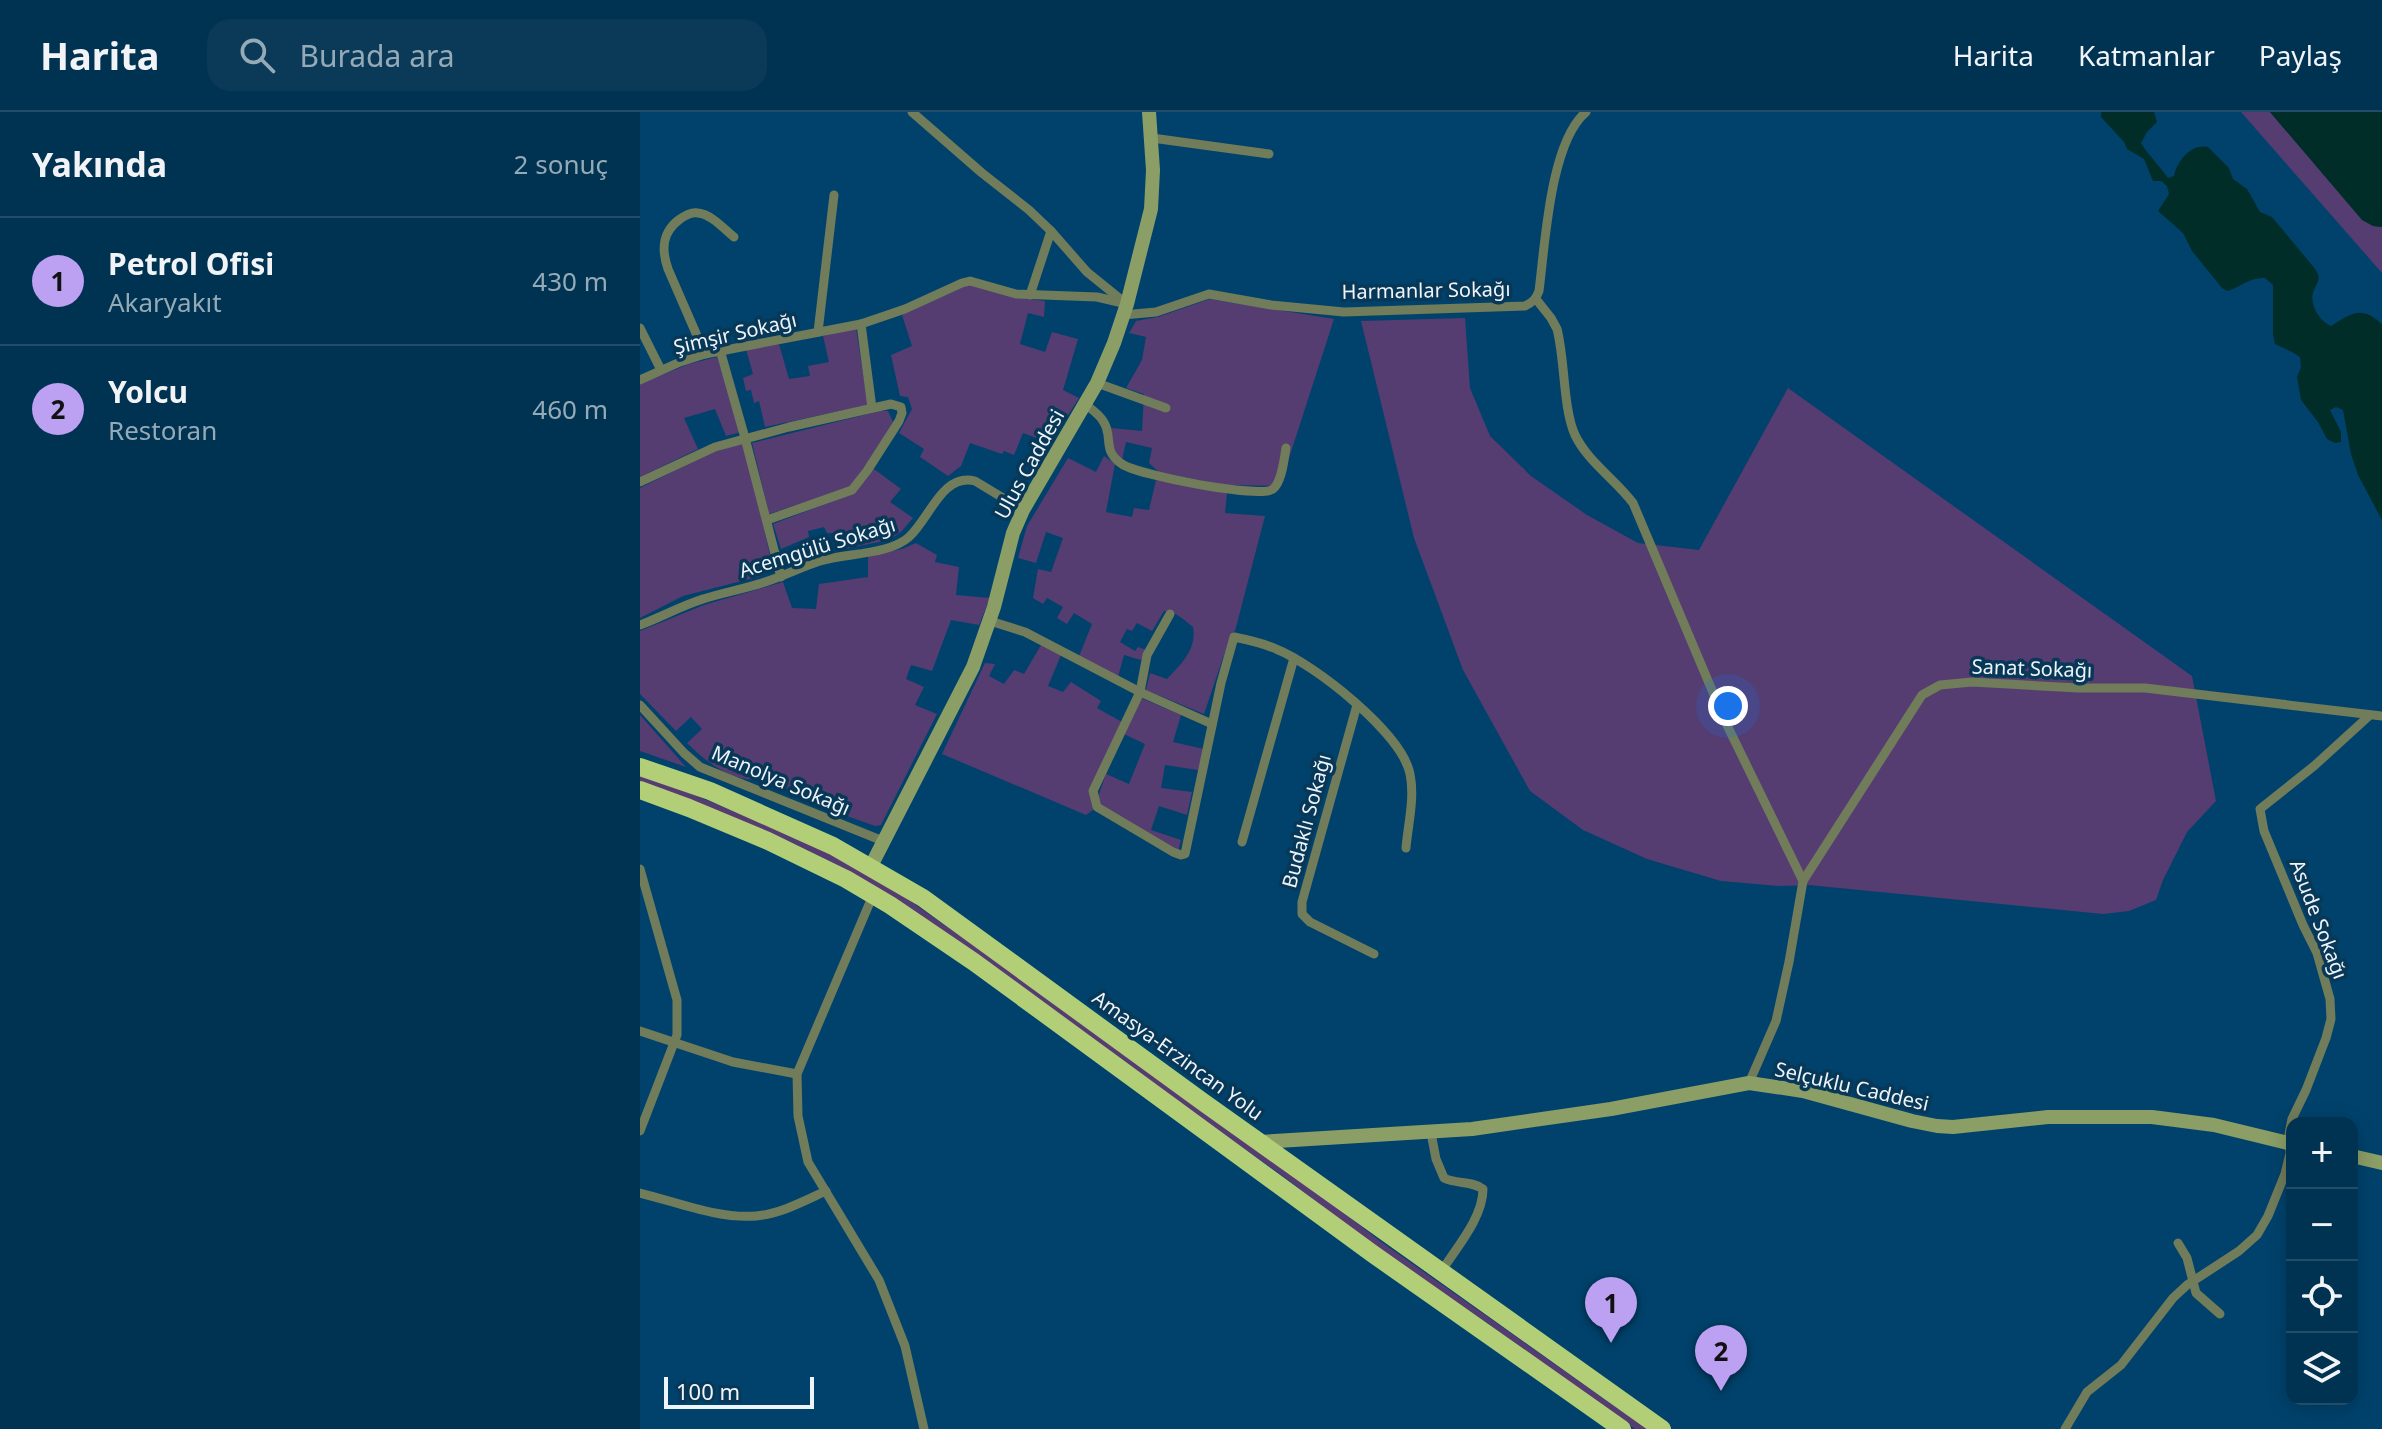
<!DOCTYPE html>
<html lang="tr">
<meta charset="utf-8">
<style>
:root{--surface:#003251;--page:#0a3a58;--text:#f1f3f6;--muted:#95aab7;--line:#224d68;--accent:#bca0f2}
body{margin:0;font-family:"Noto Sans",sans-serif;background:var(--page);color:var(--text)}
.controls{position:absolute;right:24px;bottom:24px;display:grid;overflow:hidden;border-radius:16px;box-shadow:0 4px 20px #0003}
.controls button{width:72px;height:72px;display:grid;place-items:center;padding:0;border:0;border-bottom:2px solid var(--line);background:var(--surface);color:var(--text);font:40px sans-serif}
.scale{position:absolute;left:24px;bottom:20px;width:150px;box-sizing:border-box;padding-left:8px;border:4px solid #eff4f9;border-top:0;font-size:22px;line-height:28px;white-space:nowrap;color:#eff4f9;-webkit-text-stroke:6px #083857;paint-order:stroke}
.you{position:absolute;left:1088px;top:594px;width:28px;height:28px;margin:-20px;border:6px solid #fff;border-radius:50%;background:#1a73e8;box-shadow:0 0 0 12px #1a73e833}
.badge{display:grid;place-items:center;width:52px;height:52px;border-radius:50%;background:var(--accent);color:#111;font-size:26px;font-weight:700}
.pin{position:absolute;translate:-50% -66px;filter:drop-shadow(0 2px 4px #0008)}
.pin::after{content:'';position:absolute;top:42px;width:28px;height:24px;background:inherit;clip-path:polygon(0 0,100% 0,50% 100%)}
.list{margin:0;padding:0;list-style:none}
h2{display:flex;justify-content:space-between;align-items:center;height:104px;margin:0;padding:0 32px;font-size:34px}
h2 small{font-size:26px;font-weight:400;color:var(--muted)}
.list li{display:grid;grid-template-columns:52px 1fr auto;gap:24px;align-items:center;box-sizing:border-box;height:128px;padding:0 32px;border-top:2px solid var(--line)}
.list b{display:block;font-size:30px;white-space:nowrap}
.list p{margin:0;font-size:26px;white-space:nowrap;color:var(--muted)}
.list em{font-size:26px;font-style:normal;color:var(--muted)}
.icon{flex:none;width:44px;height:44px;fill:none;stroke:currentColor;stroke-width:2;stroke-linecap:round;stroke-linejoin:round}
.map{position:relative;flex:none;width:1742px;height:1317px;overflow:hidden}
header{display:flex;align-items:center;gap:48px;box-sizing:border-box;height:112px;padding:0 40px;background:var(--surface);border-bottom:2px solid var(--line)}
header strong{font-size:38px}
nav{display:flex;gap:44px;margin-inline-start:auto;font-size:28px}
.search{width:560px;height:72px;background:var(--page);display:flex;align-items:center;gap:20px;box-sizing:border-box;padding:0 28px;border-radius:24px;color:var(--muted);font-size:30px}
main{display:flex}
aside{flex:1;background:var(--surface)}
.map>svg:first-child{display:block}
.green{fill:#553c71}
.water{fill:#002d28}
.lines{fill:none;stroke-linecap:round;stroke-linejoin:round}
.street{stroke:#707c5a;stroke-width:9}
.secondary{stroke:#8b9e66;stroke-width:14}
.highway{stroke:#b2cf77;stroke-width:18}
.labels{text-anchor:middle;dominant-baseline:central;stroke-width:7;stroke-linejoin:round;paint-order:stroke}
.street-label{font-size:20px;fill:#eff4f9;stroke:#083857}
</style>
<header>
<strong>Harita</strong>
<div class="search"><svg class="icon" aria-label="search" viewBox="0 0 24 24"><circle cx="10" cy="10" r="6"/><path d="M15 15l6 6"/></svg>Burada ara</div>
<nav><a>Harita</a><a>Katmanlar</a><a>Paylaş</a></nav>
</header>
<main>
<aside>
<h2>Yakında<small>2 sonuç</small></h2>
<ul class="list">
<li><span class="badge">1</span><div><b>Petrol Ofisi</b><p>Akaryakıt</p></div><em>430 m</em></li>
<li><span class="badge">2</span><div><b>Yolcu</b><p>Restoran</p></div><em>460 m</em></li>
</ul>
</aside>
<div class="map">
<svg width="1742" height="1317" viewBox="0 0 1742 1317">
<rect width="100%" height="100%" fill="#00426c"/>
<g class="green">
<path d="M1601,0H1630L1722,107L1733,114L1742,115V161Z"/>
<path d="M328,173H334L372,185L405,189L404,205L388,201L380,232L405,240L412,220L438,227L423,278L439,286L410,331L383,321L374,343L364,339L362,342L330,331L321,354L308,364L280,345L284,337L259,321L272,297L268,285L260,284L251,243L272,234L262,203Z"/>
<path d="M570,187L694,207L640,374L584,373L519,360L509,351L512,336L486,330L482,348C472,338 472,329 471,316L502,319L504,282L486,276L502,248L506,225L489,221L496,209L518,205Z"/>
<path d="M825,206L830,276L850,324L891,364L947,403L998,431L1059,438L1148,276L1552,564L1576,689L1547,720L1523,768L1516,788L1489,799L1463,802L1169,773L1139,774L1081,769L1007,747L943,718L890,679L823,558L774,426L721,209Z"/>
<path d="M216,216L228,293L125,315L119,289L114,291L111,278L106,279L103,266L113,262L106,237L139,232L149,267L170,264L168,254L189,250L183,224Z"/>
<path d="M77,245L101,320L86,324L75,297L44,306L58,337L0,365V272L49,252Z"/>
<path d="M240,299H248L253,310L223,359L209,375L129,402L112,331Z"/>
<path d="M104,331L133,456L121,464L43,484L0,506V376L70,341Z"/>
<path d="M464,344L475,352L466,400L492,405L494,396L509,398L516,368L587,381L585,401L625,404L595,519L591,522L564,602L506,578L510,561L527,567C541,552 557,538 553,515C545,509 536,499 524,499L512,519L497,511L492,519L487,517L480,530L495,539L498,535L506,538L501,548L484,543L478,565L439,544L452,512L434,501L427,512L417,506L423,495L407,486L403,492L393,486L398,457L411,460L423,426L406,420L396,451L378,446L387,414L428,346L456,360Z"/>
<path d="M234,357L261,377L250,390L273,406L261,420L249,428L199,438L194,421H187L184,415L168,419L169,425L141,437L133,412L206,384L225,369Z"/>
<path d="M276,431L297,443L295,450L319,455L316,483L350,486L339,513L311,508L292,559L271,553L266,567L284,575L275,593L297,602L241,713L235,714L168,690L129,665C99,676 67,651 47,631L62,617L51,605L36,619L0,582V519L64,493L143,470L152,496L176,497L179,472L228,465V444L262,437Z"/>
<path d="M401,533L421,543L408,574L423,580L431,570L461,589L457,596L482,610L451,687L453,698L446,703L302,642L345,551L355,552L349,564L364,572L374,558L384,562Z"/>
<path d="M501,586L541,603L533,630L564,637L558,658L525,653L521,676L552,680L547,703L519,694L511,718L541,728L538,739L462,695L458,685L466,662L489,672L505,632L484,622Z"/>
<path d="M0,603L46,655L0,639Z"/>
<path d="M0,664L39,677L143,719L216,754L253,777L366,856L652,1061L740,1129L1007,1317H995L846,1210L739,1137L636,1059L206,757L153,731L0,671Z"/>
</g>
<g class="water">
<path d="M1461,0H1514L1517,10L1507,20L1501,31C1509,44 1519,53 1528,66L1534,64C1537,49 1551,31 1568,35L1589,56L1593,67L1607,77L1620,100L1632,105L1676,158L1679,165C1678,170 1676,174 1674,178C1668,191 1679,209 1691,214C1712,201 1721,193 1742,212V408L1718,363L1711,342L1703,298L1696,295L1690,298L1701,320V330L1695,331L1687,327L1678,310L1661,288L1657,265L1661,255L1660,245L1652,240L1635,232L1633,222V173L1625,166C1607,166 1602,175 1587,179L1582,176L1552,139L1543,121L1518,99L1529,82L1527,74L1521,69H1513L1504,47L1487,37L1484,30L1461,5Z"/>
<path d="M1630,0H1742V115L1733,114L1722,108Z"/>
</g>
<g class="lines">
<g class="street">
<path d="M272,0L342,61L389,98L411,119L447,160L484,190"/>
<path d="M512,26L629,42"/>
<path d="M390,183L411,119"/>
<path d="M896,187L911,206L917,217C925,247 923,297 935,323C948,350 976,368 993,391L1085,609L1163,769"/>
<path d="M483,203L516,200L569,182L631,193L704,200L885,194C893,190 896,187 899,179C905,133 910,30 946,0"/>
<path d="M221,212L232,296"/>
<path d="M0,216L21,258"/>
<path d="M178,220L194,83"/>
<path d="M80,238L105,326L141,465"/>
<path d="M65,242L28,157C21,137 22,120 40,107C46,103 51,100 58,101C71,102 84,117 94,125"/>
<path d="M0,268L40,250L65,242L221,212L265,197L322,171L330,169L376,182L457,185L487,192"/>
<path d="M457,271L526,296"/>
<path d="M445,292C451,297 459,302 463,309C474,324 461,338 482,352C497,363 620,387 633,377C642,370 644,347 646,336"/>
<path d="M0,370L75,335L149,315L251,292L261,295L262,301L259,309L227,359L212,378L127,408"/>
<path d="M530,502L507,543L500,580L453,679L457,695L533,740L541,743L545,742L581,571L594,525C609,528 623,531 636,537C674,552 762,621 770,662C775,686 768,712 766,736"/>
<path d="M350,509L385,520L500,580L572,612"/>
<path d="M0,513C21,505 41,494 63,487C82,481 103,477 122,471C142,465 161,455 180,449C206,441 249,443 269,425C290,406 302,361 335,369L383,398"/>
<path d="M0,593L44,641L60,655L243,729"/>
<path d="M717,593L662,790V802L670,810L734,842"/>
<path d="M602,730L654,546"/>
<path d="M0,757L37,888V923L0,1019"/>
<path d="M233,783L157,962L158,1004L168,1050L239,1168L265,1234L284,1317"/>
<path d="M0,919L93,950L157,962"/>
<path d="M1109,971L1136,909L1149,850L1163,769L1282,583L1300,573L1332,570L1438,576H1505L1742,604"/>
<path d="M791,1021L796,1047L804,1066C816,1072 833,1069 843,1077C843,1106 816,1136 801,1160"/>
<path d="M0,1081C37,1090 78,1107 116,1104C140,1102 164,1089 186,1079"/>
<path d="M1538,1131L1547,1146L1556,1181L1580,1202"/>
<path d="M1425,1317L1447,1280L1481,1253L1533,1186L1547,1173L1599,1139L1617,1123L1628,1104L1645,1062L1650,1041L1649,1022L1652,1007L1666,978L1686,926L1691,907L1690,887L1677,841L1663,813L1624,719L1620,697L1674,654L1730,603"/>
</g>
<g class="secondary">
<path d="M231,754L333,555L354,495L373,421L383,398L457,271L474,231L487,192L511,97L513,58L509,0"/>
<path d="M620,1030L832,1017L971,997L1109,971L1163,979L1272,1009L1297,1014L1313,1015L1408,1005H1512L1574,1013L1652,1032"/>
<path d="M1712,1044L1742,1051"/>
</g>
<g class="highway">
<path d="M0,655L70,679L193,734L283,786L563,990L1022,1317"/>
<path d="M0,678L49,696L128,729L206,767L250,793L334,850L733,1142L982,1317"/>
</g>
</g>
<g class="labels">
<g class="street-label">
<text transform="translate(786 178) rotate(-1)">Harmanlar Sokağı</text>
<text transform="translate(95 221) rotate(-13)">Şimşir Sokağı</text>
<text transform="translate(389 352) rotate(-61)">Ulus Caddesi</text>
<text transform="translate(177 435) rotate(-17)">Acemgülü Sokağı</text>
<text transform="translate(1392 556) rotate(2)">Sanat Sokağı</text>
<text transform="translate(141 668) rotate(23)">Manolya Sokağı</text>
<text transform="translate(666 709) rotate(-75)">Budaklı Sokağı</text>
<text transform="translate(1679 807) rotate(69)">Asude Sokağı</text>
<text transform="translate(538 943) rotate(36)">Amasya-Erzincan Yolu</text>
<text transform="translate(1212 974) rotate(13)">Selçuklu Caddesi</text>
</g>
</g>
</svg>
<div class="controls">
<button>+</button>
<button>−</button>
<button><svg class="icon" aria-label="locate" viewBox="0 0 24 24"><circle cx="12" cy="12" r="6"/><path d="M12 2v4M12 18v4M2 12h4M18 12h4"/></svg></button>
<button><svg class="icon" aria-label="layers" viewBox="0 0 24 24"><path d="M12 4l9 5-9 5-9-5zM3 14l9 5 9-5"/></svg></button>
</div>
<div class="scale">100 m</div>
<div class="you"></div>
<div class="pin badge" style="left:971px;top:1231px">1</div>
<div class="pin badge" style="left:1081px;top:1279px">2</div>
</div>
</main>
